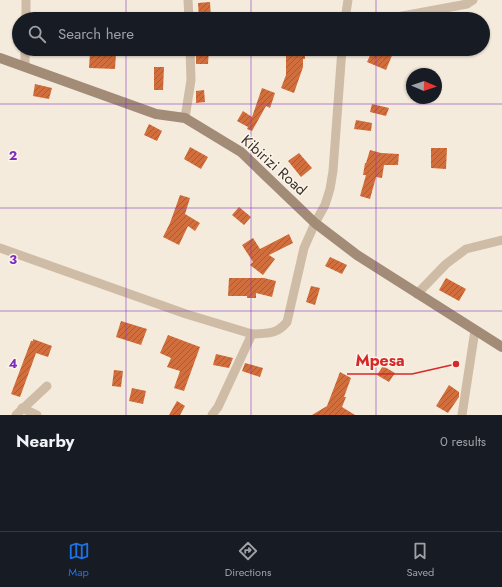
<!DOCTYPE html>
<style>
:root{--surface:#171b24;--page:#242831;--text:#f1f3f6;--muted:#9ea1a6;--line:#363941;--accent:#1a73e8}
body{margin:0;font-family:Jost,sans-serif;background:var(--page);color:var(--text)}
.compass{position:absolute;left:406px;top:68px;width:36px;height:36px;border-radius:50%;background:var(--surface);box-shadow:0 1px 3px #0004;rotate:92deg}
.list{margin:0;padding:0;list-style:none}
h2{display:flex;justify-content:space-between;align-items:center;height:52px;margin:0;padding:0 16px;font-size:17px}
h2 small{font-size:13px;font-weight:400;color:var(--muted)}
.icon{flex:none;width:22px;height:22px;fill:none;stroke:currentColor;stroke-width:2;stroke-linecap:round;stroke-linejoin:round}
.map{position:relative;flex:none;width:502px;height:415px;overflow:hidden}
.search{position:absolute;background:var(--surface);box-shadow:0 1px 3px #0004;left:12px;right:12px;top:12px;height:44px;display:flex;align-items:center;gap:10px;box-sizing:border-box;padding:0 14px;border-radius:22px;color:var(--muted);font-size:15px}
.sheet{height:116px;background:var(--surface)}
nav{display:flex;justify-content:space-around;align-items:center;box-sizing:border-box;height:56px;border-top:1px solid var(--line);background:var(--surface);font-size:11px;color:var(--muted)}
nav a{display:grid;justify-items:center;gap:2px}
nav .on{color:var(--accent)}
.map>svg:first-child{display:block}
.building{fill:url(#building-hatch)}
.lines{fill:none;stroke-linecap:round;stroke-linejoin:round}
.street{stroke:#cebca6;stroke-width:9}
.secondary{stroke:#a28b77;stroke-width:10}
.grid{fill:none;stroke:#7b2cbf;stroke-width:1;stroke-opacity:0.55}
.labels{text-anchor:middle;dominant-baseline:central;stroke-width:3;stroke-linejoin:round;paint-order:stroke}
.street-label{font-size:15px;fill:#392f28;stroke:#fbf4e9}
.grid-label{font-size:13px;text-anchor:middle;font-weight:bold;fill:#7b2cbf;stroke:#fbf4e9;stroke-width:3;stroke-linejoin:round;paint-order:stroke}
.leader{fill:none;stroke:#d62828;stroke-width:1.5}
.callout-dot{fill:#d62828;stroke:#fbf4e9;stroke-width:1.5}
.callout-label{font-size:16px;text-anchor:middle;font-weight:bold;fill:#d62828;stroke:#fbf4e9;stroke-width:3;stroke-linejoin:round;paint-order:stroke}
</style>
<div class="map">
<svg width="502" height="415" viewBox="0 0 502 415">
<defs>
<pattern id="building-hatch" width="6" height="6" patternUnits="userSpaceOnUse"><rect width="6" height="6" fill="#d16e3d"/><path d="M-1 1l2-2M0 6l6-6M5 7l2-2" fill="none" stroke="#ab5b33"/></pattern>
</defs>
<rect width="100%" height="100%" fill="#f4ebdc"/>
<g class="building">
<path d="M210,2L211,19H199L198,3Z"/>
<path d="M196,49H209L208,64H196Z"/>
<path d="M286,49H305V59H303V67L294,93L281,88L286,75Z"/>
<path d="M373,49H382L393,53L386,70L367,62Z"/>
<path d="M90,52L116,53L115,69L89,68Z"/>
<path d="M154,67H164L163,90H154Z"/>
<path d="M35,84L52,88L49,99L33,96Z"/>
<path d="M262,88L275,93L270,108L266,106L252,131L247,129L248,127L237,121L243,111L252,117Z"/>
<path d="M204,90L205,102L196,103V91Z"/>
<path d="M372,104L389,108L386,116L370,112Z"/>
<path d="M356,120L372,123L371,131L354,129Z"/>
<path d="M149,124L162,131L157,141L144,135Z"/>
<path d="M190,147L208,157L201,169L184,159Z"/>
<path d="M431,148H447L446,169L431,168Z"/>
<path d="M370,150L381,153L399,154L398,165H384L382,178L376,177L370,199L360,196L366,175H363L365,163H366Z"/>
<path d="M299,153L312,168L301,177L288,161Z"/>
<path d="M180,195L190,198L185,214L200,223L195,231L188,226L179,245L163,237L170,223Z"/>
<path d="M239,207L251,217L244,225L232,215Z"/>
<path d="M289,234L293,243L269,255L275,259L263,275L250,265L253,262L242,245L253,238L260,249Z"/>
<path d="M330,257L347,265L342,274L325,266Z"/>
<path d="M229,278H264L276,281L272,297L256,293V298H247V296H228Z"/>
<path d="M446,278L466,289L459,301L439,290Z"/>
<path d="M311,286L320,288L315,305L306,302Z"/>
<path d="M121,321L147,329L141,345L116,337Z"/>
<path d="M168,335L200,347L184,391L174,388L180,371L167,367L171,358L160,353Z"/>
<path d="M33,339L52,346L48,357L36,353L20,397L11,394L31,341H33Z"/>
<path d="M216,354L233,358L229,368L213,365Z"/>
<path d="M245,363L263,368L260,377L242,371Z"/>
<path d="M383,366L395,373L389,382L377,375Z"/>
<path d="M114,370L123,371L121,387L112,386Z"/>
<path d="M340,372L351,378L344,397H346L342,407L355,415H312L327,406Z"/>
<path d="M449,385L459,392V397L448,413L436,406Z"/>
<path d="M132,388L146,391L143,404L129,401Z"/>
<path d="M177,401L185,406L180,415H169Z"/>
</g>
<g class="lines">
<g class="street">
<path d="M188,0L189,19"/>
<path d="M26,19V0"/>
<path d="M345,19L348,0"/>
<path d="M386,19L467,4L473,0"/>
<path d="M25,67V49"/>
<path d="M185,118L191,80L190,49"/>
<path d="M0,248L186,314L252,334"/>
<path d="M417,294L446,264L466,249L502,240"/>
<path d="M22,408L37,415"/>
<path d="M16,415L47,386"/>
<path d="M212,415L218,407L252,334C268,333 276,335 287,322L304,248L315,223L325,205L330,189L333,171L342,49"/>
<path d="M462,415L475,330"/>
</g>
<path class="secondary" d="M0,58L156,114L185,118L241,152L315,223L357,255L502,347"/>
</g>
<path class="grid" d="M126,0V19M251,0V19M376,0V19M126,49V415M251,49V415M376,49V415M0,104H502M0,208H502M0,311H502"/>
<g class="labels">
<g class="street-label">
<text transform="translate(274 165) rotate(42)">Kibirizi Road</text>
</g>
</g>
<g class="grid-label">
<text x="13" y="160">2</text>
<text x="13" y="264">3</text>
<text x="13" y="368">4</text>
</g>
<path class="leader" d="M456 364L412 374H347"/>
<circle class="callout-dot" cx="456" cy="364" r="4"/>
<g class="callout-label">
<text x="380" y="366">Mpesa</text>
</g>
</svg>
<svg class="compass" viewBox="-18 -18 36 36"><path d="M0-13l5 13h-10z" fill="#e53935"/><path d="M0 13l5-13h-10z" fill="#9ea1a6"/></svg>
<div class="search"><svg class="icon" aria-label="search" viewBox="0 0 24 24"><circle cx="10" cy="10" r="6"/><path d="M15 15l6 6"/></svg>Search here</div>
</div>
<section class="sheet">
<h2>Nearby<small>0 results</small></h2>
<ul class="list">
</ul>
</section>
<nav>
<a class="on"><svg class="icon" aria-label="map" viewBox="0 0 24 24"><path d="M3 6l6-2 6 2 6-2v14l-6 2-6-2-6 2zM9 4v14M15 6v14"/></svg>Map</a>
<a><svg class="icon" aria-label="directions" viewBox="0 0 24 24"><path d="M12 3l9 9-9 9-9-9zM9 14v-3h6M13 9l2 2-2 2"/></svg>Directions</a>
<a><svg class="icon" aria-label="saved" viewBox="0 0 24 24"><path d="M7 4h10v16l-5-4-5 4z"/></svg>Saved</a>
</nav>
